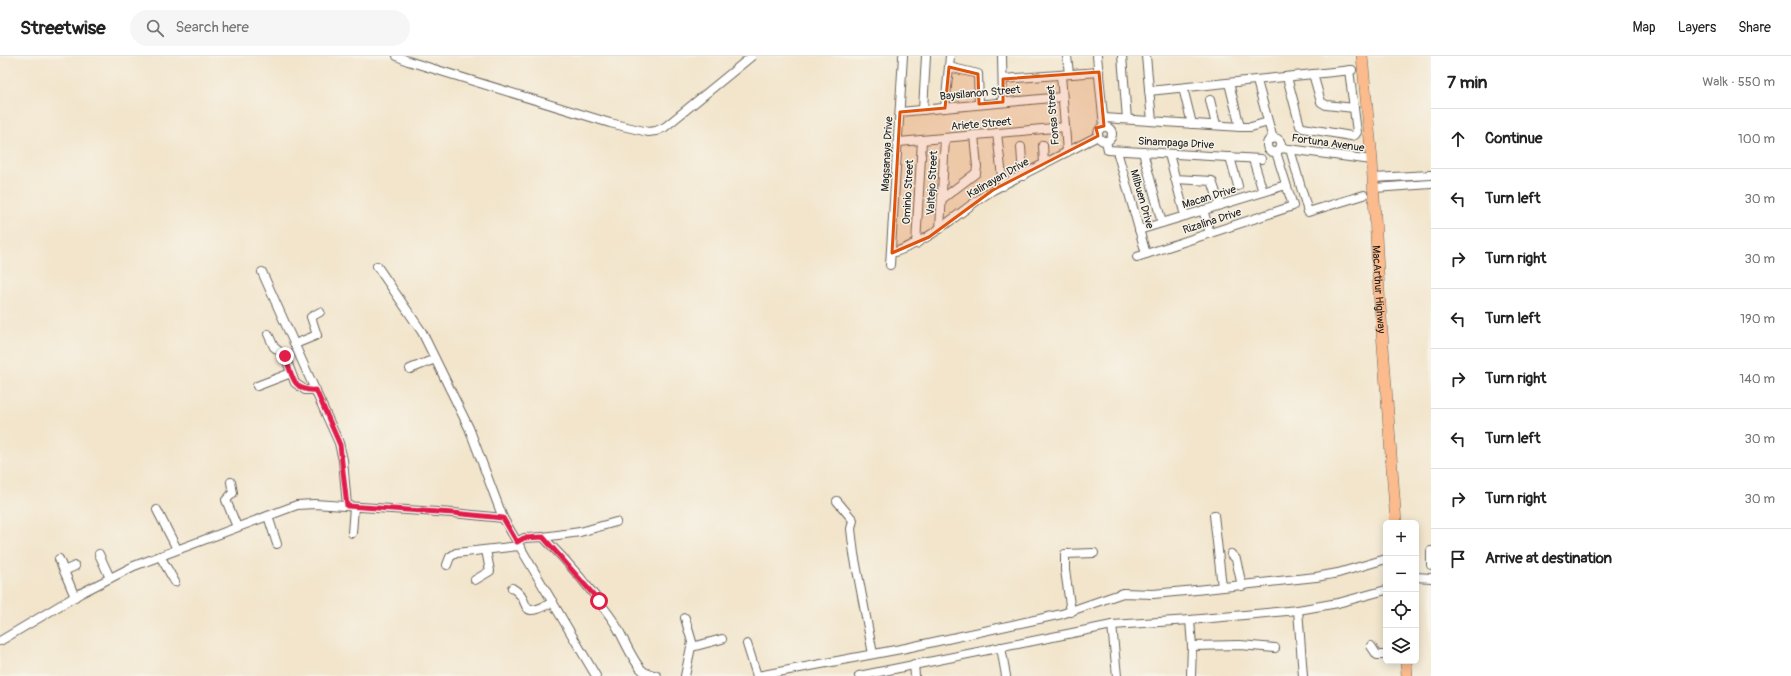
<!DOCTYPE html>
<meta charset="utf-8">
<style>
:root{--surface:#fff;--page:#f6f6f6;--text:#222;--muted:#767676;--line:#e0e0e0}
body{margin:0;font-family:Pangolin,sans-serif;background:var(--page);color:var(--text)}
.controls{position:absolute;right:12px;bottom:12px;display:grid;overflow:hidden;border-radius:6px;box-shadow:0 2px 10px #0003}
.controls button{width:36px;height:36px;display:grid;place-items:center;padding:0;border:0;border-bottom:1px solid var(--line);background:var(--surface);color:var(--text);font:20px sans-serif}
.stop{position:absolute;width:12px;height:12px;margin:-9px;border:3px solid #e11d48;border-radius:50%;background:#fff}
.stop.end{background:#e11d48;border-color:#fff;box-shadow:0 1px 4px #0008}
.list{margin:0;padding:0;list-style:none}
h2{display:flex;justify-content:space-between;align-items:center;height:52px;margin:0;padding:0 16px;font-size:17px}
h2 small{font-size:13px;font-weight:400;color:var(--muted)}
.list li{display:grid;grid-template-columns:26px 1fr auto;gap:12px;align-items:center;box-sizing:border-box;height:60px;padding:0 16px;border-top:1px solid var(--line)}
.list b{display:block;font-size:15px;white-space:nowrap}
.list em{font-size:13px;font-style:normal;color:var(--muted)}
.icon{flex:none;width:22px;height:22px;fill:none;stroke:currentColor;stroke-width:2;stroke-linecap:round;stroke-linejoin:round}
.map{position:relative;flex:none;width:1431px;height:620px;overflow:hidden}
header{display:flex;align-items:center;gap:24px;box-sizing:border-box;height:56px;padding:0 20px;background:var(--surface);border-bottom:1px solid var(--line)}
header strong{font-size:19px}
nav{display:flex;gap:22px;margin-inline-start:auto;font-size:14px}
.search{width:280px;height:36px;background:var(--page);display:flex;align-items:center;gap:10px;box-sizing:border-box;padding:0 14px;border-radius:22px;color:var(--muted);font-size:15px}
main{display:flex}
aside{flex:1;background:var(--surface)}
.map>svg:first-child{display:block}
.lines{fill:none;stroke-linecap:round;stroke-linejoin:round}
.minor-casing{stroke:#67625a;stroke-width:10}
.highway-casing{stroke:#67625a;stroke-width:12}
.minor{stroke:#fff;stroke-width:8}
.highway{stroke:#fbbb8d;stroke-width:11}
.route{stroke:#e11d48;stroke-width:5}
.marked{fill:#de560d;fill-opacity:0.2;stroke:#de560d;stroke-width:3;stroke-linejoin:round}
.labels{text-anchor:middle;dominant-baseline:central;stroke-width:3;stroke-linejoin:round;paint-order:stroke}
.street-label{font-size:11px;fill:#1c1c1c;stroke:#f7f3e8}
</style>
<header>
<strong>Streetwise</strong>
<div class="search"><svg class="icon" aria-label="search" viewBox="0 0 24 24"><circle cx="10" cy="10" r="6"/><path d="M15 15l6 6"/></svg>Search here</div>
<nav><a>Map</a><a>Layers</a><a>Share</a></nav>
</header>
<main>
<div class="map">
<svg width="1431" height="620" viewBox="0 0 1431 620">
<rect width="100%" height="100%" fill="#f7f3e8"/>
<filter id="ink" filterUnits="userSpaceOnUse"><feTurbulence type="fractalNoise" baseFrequency=".025" numOctaves="2"/><feDisplacementMap in="SourceGraphic" scale="8" xChannelSelector="R" yChannelSelector="G"/><feConvolveMatrix kernelMatrix="1 2 1 2 8 2 1 2 1" color-interpolation-filters="sRGB"/></filter>
<filter id="wash" filterUnits="userSpaceOnUse"><feTurbulence type="fractalNoise" baseFrequency=".012" numOctaves="4" result="noise"/><feDisplacementMap in="SourceGraphic" scale="16" xChannelSelector="R" yChannelSelector="G"/><feGaussianBlur stdDeviation="0.9" result="paint"/><feColorMatrix in="noise" values="0 0 0 0 0 0 0 0 0 0 0 0 0 0 0 0 0 1.4 0 .05"/><feComposite in="paint" operator="in"/></filter>
<g filter="url(#wash)">
<rect width="100%" height="100%" fill="#f2e5cc"/>
</g>
<g filter="url(#ink)">
<g class="lines">
<defs>
<g id="minor">
<path d="M397,0L408,5L610,67L648,76L656,75L665,71L752,0"/>
<path d="M1002,0L1003,46"/>
<path d="M1067,0L1069,18"/>
<path d="M1097,0L1104,70"/>
<path d="M1122,0L1127,63"/>
<path d="M1146,0L1152,65"/>
<path d="M949,11L978,18L979,48"/>
<path d="M1313,18L1321,46L1326,49L1354,52"/>
<path d="M1061,19L1067,96"/>
<path d="M1287,21L1300,70L1303,72L1351,80L1355,79L1357,76L1349,14"/>
<path d="M1003,23L1099,16"/>
<path d="M1257,25L1273,83"/>
<path d="M1229,27L1240,71"/>
<path d="M1183,32L1192,68"/>
<path d="M1149,35L1352,14"/>
<path d="M1210,44L1216,69"/>
<path d="M945,52L950,0"/>
<path d="M923,54L926,0"/>
<path d="M900,56L1062,41"/>
<path d="M1104,62L1240,71H1251L1268,66"/>
<circle cx="1105" cy="78" r="7"/>
<path d="M997,77L1003,130"/>
<circle cx="1274" cy="89" r="7"/>
<path d="M1106,85L1108,94L1261,103"/>
<path d="M899,86L1065,71"/>
<path d="M1043,89L1044,108"/>
<path d="M1021,91L1023,120"/>
<path d="M1281,92L1372,104"/>
<path d="M1290,93L1308,156L1364,139"/>
<path d="M1117,95L1146,198"/>
<path d="M1143,96L1162,167"/>
<path d="M1169,98L1185,160"/>
<path d="M1230,101L1238,130"/>
<path d="M1253,103L1263,136"/>
<path d="M1373,122L1431,119"/>
<path d="M1175,123L1212,125L1220,149"/>
<path d="M1374,132L1431,128"/>
<path d="M942,143L976,117L977,111L974,79"/>
<path d="M1203,154L1210,177"/>
<path d="M940,173L945,82"/>
<path d="M1139,174L1286,129"/>
<path d="M916,188L922,84"/>
<path d="M892,197C934,184 957,156 993,134L1098,80"/>
<path d="M1137,201L1293,150L1276,96"/>
<path d="M890,209L903,0"/>
<path d="M377,210L422,276L469,372L503,462"/>
<path d="M262,216L339,387L343,404L347,450"/>
<path d="M268,278L274,291L285,300L295,327L305,334H316"/>
<path d="M295,288L317,279L311,261L320,256"/>
<path d="M410,313L435,303"/>
<path d="M257,330L291,317"/>
<path d="M231,426L233,437L226,444L237,471"/>
<path d="M837,445L853,464L851,473L854,498L873,598"/>
<path d="M157,454L177,493"/>
<path d="M1214,459L1222,531"/>
<path d="M268,460L277,488"/>
<path d="M352,477L354,451"/>
<path d="M543,481L580,476L616,466"/>
<path d="M517,486L524,482L543,481C568,506 592,534 612,563C622,577 630,601 641,613C645,618 651,618 657,620"/>
<path d="M1431,495V509"/>
<path d="M99,498L110,522"/>
<path d="M1231,498L1236,503L1242,530"/>
<path d="M160,500L175,526"/>
<path d="M59,503L75,541"/>
<path d="M447,509L450,501L456,497L519,490"/>
<path d="M64,515L75,510"/>
<path d="M1416,521L1431,522"/>
<path d="M475,524L490,515L486,494"/>
<path d="M512,532C534,544 515,566 553,546"/>
<path d="M1298,554L1303,620"/>
<path d="M1071,556L1065,514V498L1094,497"/>
<path d="M685,562L692,586L685,620"/>
<path d="M1190,564L1192,590L1191,620"/>
<path d="M1112,569L1117,620"/>
<path d="M0,585L81,537L134,510L297,449L314,448L453,457L503,462L596,620"/>
<path d="M747,588L757,620"/>
<path d="M1192,590L1240,589L1275,592"/>
<path d="M1371,590L1377,599H1386"/>
<path d="M692,591L722,583"/>
<path d="M1001,591L1006,620"/>
<path d="M914,608L915,620"/>
<path d="M757,620L906,592L1062,558L1123,537L1153,538L1196,534L1316,521L1338,517L1386,503"/>
<path d="M859,620L1112,569L1190,564L1298,554L1338,547L1386,534"/>
</g>
<g id="highway">
<path id="s1" d="M1362,0L1372,104L1379,235L1396,467"/>
<path d="M1406,605L1407,620"/>
</g>
</defs>
<use href="#minor" class="minor-casing"/>
<use href="#highway" class="highway-casing"/>
<use href="#minor" class="minor"/>
<use href="#highway" class="highway"/>
</g>
</g>
<g class="lines" filter="url(#ink)">
<path class="route" d="M285,300C292,318 292,336 316,334L340,389L347,450L453,457L503,462L517,486L524,482L543,481L599,545"/>
</g>
<path class="marked" d="M949,11L978,18L979,48L1003,46V23L1099,16L1104,70L1096,72L1098,80L993,134L929,181L892,197L900,56L945,52Z"/>
<g class="labels">
<g class="street-label">
<text transform="translate(980 37) rotate(-5)">Baysilanon Street</text>
<text transform="translate(1053 59) rotate(-95)">Fonsa Street</text>
<text transform="translate(981 68) rotate(-5)">Ariete Street</text>
<text transform="translate(1176 87) rotate(3)">Sinampaga Drive</text>
<text transform="translate(1328 87) rotate(8)">Fortuna Avenue</text>
<text transform="translate(887 98) rotate(-87)">Magsanaya Drive</text>
<text transform="translate(998 122) rotate(-30)">Kalinayan Drive</text>
<text transform="translate(932 127) rotate(-87)">Valtejo Street</text>
<text transform="translate(908 136) rotate(-87)">Ominio Street</text>
<text transform="translate(1209 141) rotate(-17)">Macan Drive</text>
<text transform="translate(1142 143) rotate(74)">Milbuen Drive</text>
<text transform="translate(1212 165) rotate(-18)">Rizalina Drive</text>
<text stroke="none"><textPath href="#s1" startOffset="234">MacArthur Highway</textPath></text>
</g>
</g>
</svg>
<div class="controls">
<button>+</button>
<button>−</button>
<button><svg class="icon" aria-label="locate" viewBox="0 0 24 24"><circle cx="12" cy="12" r="6"/><path d="M12 2v4M12 18v4M2 12h4M18 12h4"/></svg></button>
<button><svg class="icon" aria-label="layers" viewBox="0 0 24 24"><path d="M12 4l9 5-9 5-9-5zM3 14l9 5 9-5"/></svg></button>
</div>
<div class="stop" style="left:599px;top:545px"></div>
<div class="stop end" style="left:285px;top:300px"></div>
</div>
<aside>
<h2>7 min<small>Walk · 550 m</small></h2>
<ul class="list">
<li><svg class="icon" aria-label="ahead" viewBox="0 0 24 24"><path d="M12 20V5M6 11l6-6 6 6"/></svg><div><b>Continue</b></div><em>100 m</em></li>
<li><svg class="icon" aria-label="left" viewBox="0 0 24 24"><path d="M17 20v-9H6M10 6l-5 5 5 5"/></svg><div><b>Turn left</b></div><em>30 m</em></li>
<li><svg class="icon" aria-label="right" viewBox="0 0 24 24"><path d="M7 20v-9h11M14 6l5 5-5 5"/></svg><div><b>Turn right</b></div><em>30 m</em></li>
<li><svg class="icon" aria-label="left" viewBox="0 0 24 24"><path d="M17 20v-9H6M10 6l-5 5 5 5"/></svg><div><b>Turn left</b></div><em>190 m</em></li>
<li><svg class="icon" aria-label="right" viewBox="0 0 24 24"><path d="M7 20v-9h11M14 6l5 5-5 5"/></svg><div><b>Turn right</b></div><em>140 m</em></li>
<li><svg class="icon" aria-label="left" viewBox="0 0 24 24"><path d="M17 20v-9H6M10 6l-5 5 5 5"/></svg><div><b>Turn left</b></div><em>30 m</em></li>
<li><svg class="icon" aria-label="right" viewBox="0 0 24 24"><path d="M7 20v-9h11M14 6l5 5-5 5"/></svg><div><b>Turn right</b></div><em>30 m</em></li>
<li><svg class="icon" aria-label="arrive" viewBox="0 0 24 24"><path d="M6 21V4h12l-3 4 3 4H6"/></svg><div><b>Arrive at destination</b></div></li>
</ul>
</aside>
</main>
